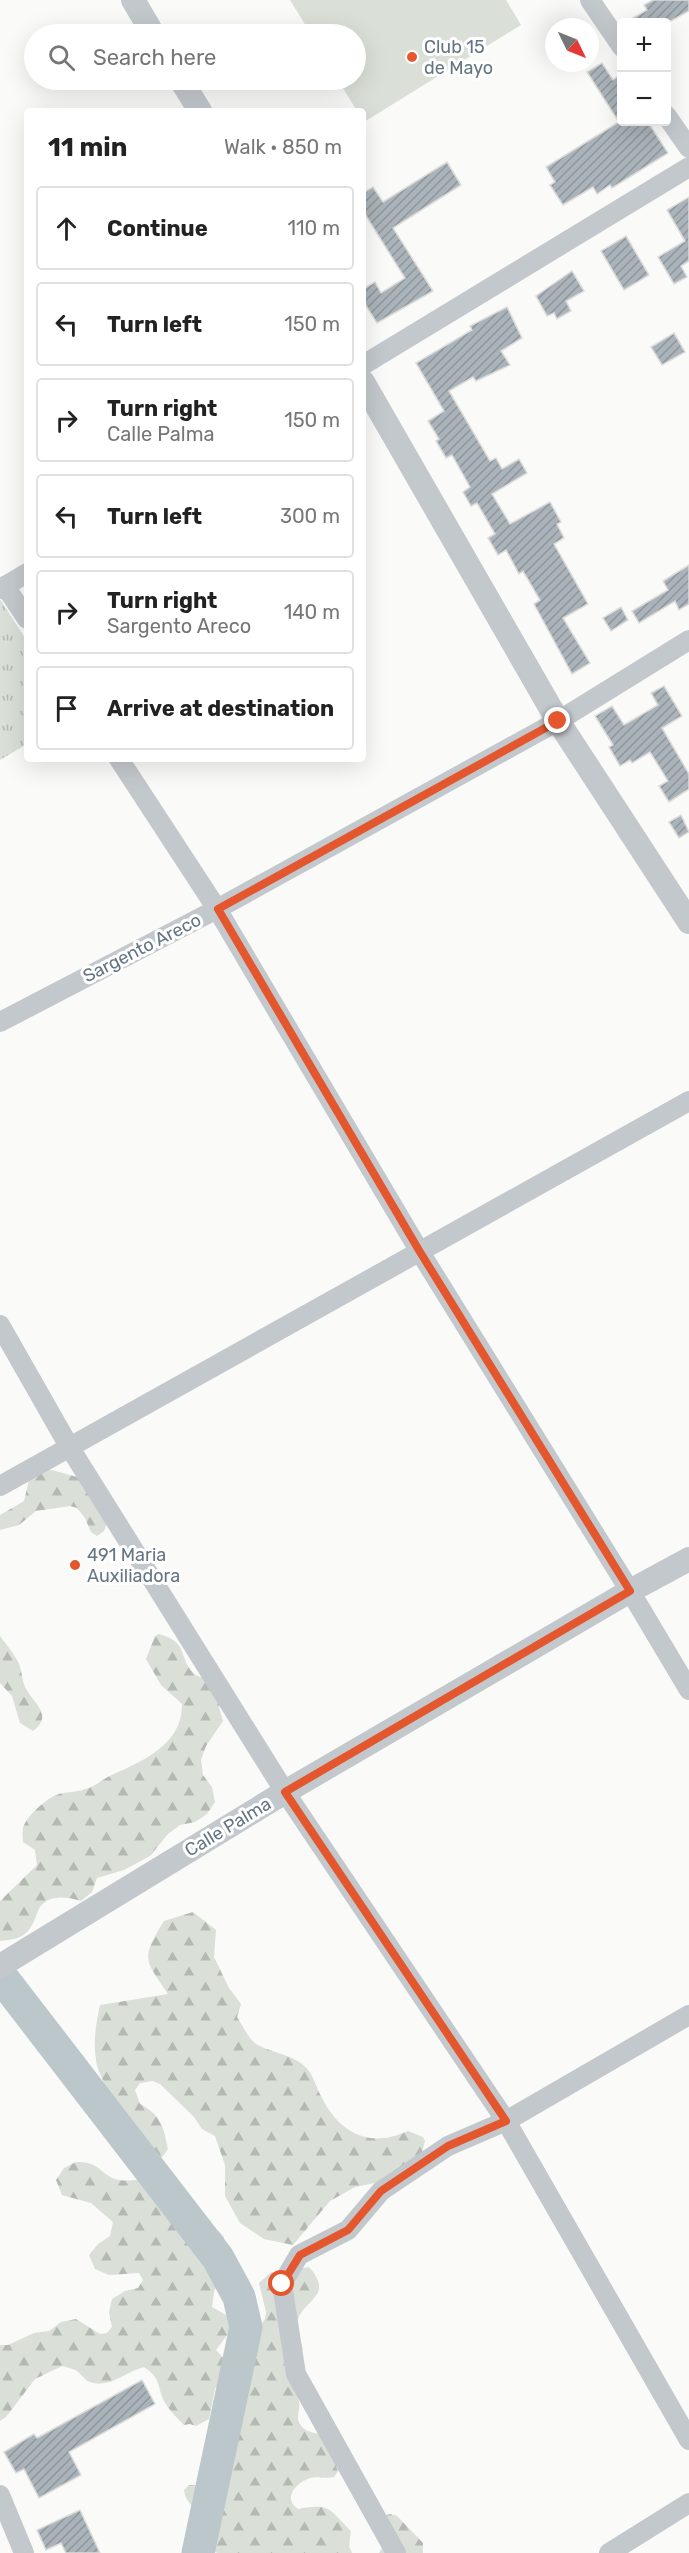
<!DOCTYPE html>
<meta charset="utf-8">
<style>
:root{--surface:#fff;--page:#f6f6f6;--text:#222;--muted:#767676;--line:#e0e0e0}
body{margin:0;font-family:Rubik,sans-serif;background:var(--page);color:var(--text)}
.controls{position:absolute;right:18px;top:18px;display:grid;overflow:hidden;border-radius:6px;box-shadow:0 6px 24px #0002}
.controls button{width:54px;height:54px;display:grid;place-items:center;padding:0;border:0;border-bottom:2px solid var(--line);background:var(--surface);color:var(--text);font:30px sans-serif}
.compass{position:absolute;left:545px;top:18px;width:54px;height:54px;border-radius:50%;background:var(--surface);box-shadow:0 6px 24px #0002;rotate:133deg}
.stop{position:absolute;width:18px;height:18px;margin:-14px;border:4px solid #e4572e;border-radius:50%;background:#fff}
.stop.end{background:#e4572e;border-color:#fff;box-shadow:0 2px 6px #0008}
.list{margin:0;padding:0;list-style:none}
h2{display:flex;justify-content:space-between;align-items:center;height:78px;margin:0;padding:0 24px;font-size:26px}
h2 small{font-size:20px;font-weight:400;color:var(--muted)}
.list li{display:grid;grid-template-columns:39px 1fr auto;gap:18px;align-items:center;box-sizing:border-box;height:84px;margin:0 12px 12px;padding:0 12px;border:2px solid var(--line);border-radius:6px}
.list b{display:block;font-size:22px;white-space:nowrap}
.list p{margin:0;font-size:20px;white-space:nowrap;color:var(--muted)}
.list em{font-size:20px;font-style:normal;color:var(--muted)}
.icon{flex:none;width:33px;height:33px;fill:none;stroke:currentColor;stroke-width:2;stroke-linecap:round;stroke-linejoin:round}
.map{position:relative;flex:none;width:689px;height:2553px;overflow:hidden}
.search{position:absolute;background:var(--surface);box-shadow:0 6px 24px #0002;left:24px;top:24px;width:342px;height:66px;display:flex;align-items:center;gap:15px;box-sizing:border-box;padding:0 21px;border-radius:33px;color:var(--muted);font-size:22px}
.panel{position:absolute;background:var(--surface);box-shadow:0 6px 24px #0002;left:24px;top:108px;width:342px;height:654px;border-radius:6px}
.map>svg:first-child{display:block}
.grass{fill:#dadfd7}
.forest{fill:url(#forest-firs)}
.park{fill:url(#park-tufts)}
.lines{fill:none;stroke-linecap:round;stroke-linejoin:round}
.river{stroke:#bbc7cb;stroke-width:33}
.building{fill:url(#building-hatch);stroke:#dcdcda;stroke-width:1.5}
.minor{stroke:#c3c8cc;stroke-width:20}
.tertiary{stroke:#c3c8cc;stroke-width:24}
.route{stroke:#e4572e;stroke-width:8}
.poi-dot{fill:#e4572e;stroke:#fff;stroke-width:2}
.labels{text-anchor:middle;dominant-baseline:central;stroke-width:6;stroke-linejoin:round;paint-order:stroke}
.poi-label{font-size:18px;fill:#657683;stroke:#fff;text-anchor:start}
.street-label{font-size:18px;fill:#657683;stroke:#fff}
</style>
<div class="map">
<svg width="689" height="2553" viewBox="0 0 689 2553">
<defs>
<pattern id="forest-firs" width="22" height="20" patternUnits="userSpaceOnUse" patternTransform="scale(1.5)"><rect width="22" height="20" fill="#dadfd7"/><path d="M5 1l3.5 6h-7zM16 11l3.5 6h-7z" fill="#b4b9b4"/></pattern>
<pattern id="park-tufts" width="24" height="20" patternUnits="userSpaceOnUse" patternTransform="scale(1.5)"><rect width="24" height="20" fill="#dadfd7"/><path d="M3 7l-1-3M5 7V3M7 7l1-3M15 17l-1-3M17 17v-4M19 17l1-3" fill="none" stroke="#b4b9b4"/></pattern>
<pattern id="building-hatch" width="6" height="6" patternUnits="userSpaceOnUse" patternTransform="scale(1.5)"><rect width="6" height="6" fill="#aab3b9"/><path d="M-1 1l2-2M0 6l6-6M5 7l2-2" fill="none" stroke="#8e969c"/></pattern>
</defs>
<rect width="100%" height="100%" fill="#fafaf8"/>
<path class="grass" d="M290,0H506L521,25L364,122L363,111H357L338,80H356V34H311Z"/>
<g class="forest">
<path d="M48,1469L77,1477L107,1523L104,1531L97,1536L91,1532L85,1518L77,1508L70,1506L36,1511L19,1525L0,1530V1515L24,1501L29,1480Z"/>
<path d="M159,1634C190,1643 177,1656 194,1674C198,1677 203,1677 207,1679C212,1682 216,1688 220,1693L219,1707L223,1721L206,1746L201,1760L203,1775L212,1787L215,1802L207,1814L195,1822L180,1825L168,1834L150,1856L124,1870L97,1878L92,1892L81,1901C67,1897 46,1893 38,1911C35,1918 33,1926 27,1932C20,1939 10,1940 0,1941V1901L37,1865L35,1850L23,1842C23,1838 22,1833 23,1828C26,1817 44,1801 54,1796C63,1791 76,1793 86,1789C96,1786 104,1778 114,1774C145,1760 183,1743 182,1704L161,1685L146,1659L155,1636Z"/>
<path d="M0,1636C6,1644 15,1655 19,1664C22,1671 22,1680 25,1687C32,1702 55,1715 33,1731L20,1723L12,1696L0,1683Z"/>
<path d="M193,1912L216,1930L214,1957L229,1988L241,2004L237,2017C242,2025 249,2039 256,2044C273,2054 296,2054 309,2071C314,2078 317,2089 321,2096C339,2133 369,2149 408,2131L423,2137L425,2141L421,2156L385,2181L355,2187L330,2201L293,2245L264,2239L240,2223L225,2196V2165L215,2136L202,2129L194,2117L160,2084L153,2081L140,2083L135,2090L140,2104C162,2116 163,2126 168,2149C160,2161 153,2170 138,2167C110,2160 113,2119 108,2095C106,2083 97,2072 96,2060C93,2041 96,2024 100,2005L168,1994C145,1959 140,1960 164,1921Z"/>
<path d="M76,2162C101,2162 97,2172 115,2179C124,2182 135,2180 144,2179L180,2202L190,2219C205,2221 214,2225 224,2237L222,2252L214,2265L220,2278L214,2292L212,2307L230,2317L234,2326L216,2350L226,2361L223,2376L215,2389L209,2419L196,2426L190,2424L184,2425C177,2418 170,2411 165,2403C156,2385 162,2379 144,2367C125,2372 109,2389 90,2382C84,2380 81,2373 75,2370C71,2368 66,2367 62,2366L35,2379L6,2417L0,2421V2345H8L34,2333L49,2331L61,2322L76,2319L100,2334L107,2333L112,2327L109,2312L112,2299L125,2291L138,2288L143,2280L139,2273L109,2275L95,2269L89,2255L98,2244L110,2236L113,2222L91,2203L62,2195L56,2180L64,2168Z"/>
<path d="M309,2267C336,2297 301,2300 297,2323C296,2330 301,2339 302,2346C304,2358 295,2370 289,2381C292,2387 298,2395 299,2402C301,2410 295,2416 300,2424C306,2434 316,2431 324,2437C327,2439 336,2466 338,2471L334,2477C326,2479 318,2476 310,2478C296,2483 282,2498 298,2509C332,2503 328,2509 351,2531L349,2546L352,2553H218C212,2551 204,2549 201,2544C196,2536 201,2528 200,2520C197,2507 185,2503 184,2490L189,2485H211C218,2473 219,2460 228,2446L227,2432L223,2426L229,2403L227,2389L232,2367L265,2319L266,2312L259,2283L270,2273Z"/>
<path d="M390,2514L397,2516L423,2543V2553H379L384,2546L383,2516Z"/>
</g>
<path class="park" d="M0,599L27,641V744L0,760Z"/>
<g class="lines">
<path class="river" d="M0,1975L218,2258L239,2297L246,2327L198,2553"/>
</g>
<g class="building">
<path d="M653,0H689V11L669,22H626L647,10L644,5Z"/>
<path d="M602,63L613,80L621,74V122H648L668,153L612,188L610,185L597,194L593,187L563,205L550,185L555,182L546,167L619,122L587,72Z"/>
<path d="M447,162L461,185L393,228L433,291L377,323L363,301V289L375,282L381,293L405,278L363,211V193L373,187L383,202Z"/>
<path d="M689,197V261L681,266L687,277L674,284L658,257L685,241L667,210Z"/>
<path d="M626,236L649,275L624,290L601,251Z"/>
<path d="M572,271L584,291L566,301L571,311L557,319L554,313L547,316L536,296Z"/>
<path d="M507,307L522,338L501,351L510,365L476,381L473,377L449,391L490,461L496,458L502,469L519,459L527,473L492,494L510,524L550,502L561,522L557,524L564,538L554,544L588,604L563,618L590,663L572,674L534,604L540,600L523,571L519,574L506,550L498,555L488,538L495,534L477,503L471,506L463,492L470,487L452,455L446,458L436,441L439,439L428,421L444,411L416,363L472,330L470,326Z"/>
<path d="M674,333L685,352L662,365L651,347Z"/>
<path d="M689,565V604L679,610L675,601L639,623L632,611L668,590L663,581Z"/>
<path d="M621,607L628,620L611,631L603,618Z"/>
<path d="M664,686L682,716L662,728L689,774V789L669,802L659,786L668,781L650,752L632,763L630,760L620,766L609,747L613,745L595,716L612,706L624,725L658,705L651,693Z"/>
<path d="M681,815L689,832L679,838L669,822Z"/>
<path d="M142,2380L155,2404L69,2452L81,2475L39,2498L24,2469L16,2473L4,2452L34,2434L37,2438Z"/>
<path d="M80,2510L100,2553H66L61,2543L46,2550L37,2530Z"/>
</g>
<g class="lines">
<g class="minor">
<path d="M590,0L622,47"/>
<path d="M666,115L689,148"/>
<path d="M363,365L689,167"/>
<path d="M5,586L27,619"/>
<path d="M0,589L27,573"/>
<path d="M119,759L217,909L420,1252L630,1591L689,1690"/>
<path d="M0,1022L217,909L558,721L689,640"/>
<path d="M0,1325L70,1448L285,1792L506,2121L689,2440"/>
<path d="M0,1486L689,1101"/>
<path d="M0,2495L24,2553"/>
<path d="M396,2553L296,2374L282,2284L299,2255L348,2230L381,2191L448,2146L506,2121L689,2015"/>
<path d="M609,2553L689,2503"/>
</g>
<g class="tertiary">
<path d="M133,0L153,34"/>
<path d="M181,80L200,111"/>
<path d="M363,382L558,721L689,922"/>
<path d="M0,1966L285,1792L630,1591L689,1559"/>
</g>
</g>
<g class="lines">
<path class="route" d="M282,2284L300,2255L348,2230L381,2191L448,2146L506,2121L285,1792L630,1591L420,1252L218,909L558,721"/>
</g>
<g class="poi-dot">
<circle cx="412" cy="57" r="6"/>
<circle cx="75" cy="1565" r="6"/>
</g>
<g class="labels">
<g class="poi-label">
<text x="424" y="47">Club 15<tspan x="424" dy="21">de Mayo</tspan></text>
<text x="87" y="1555">491 Maria<tspan x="87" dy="21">Auxiliadora</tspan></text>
</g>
<g class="street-label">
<text transform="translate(142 948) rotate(-27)">Sargento Areco</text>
<text transform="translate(228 1827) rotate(-31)">Calle Palma</text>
</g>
</g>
</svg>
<div class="controls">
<button>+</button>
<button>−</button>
</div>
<svg class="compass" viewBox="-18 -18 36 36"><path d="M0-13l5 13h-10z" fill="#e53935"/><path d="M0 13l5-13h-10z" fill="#767676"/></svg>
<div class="stop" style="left:282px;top:2284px"></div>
<div class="stop end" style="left:558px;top:721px"></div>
<div class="search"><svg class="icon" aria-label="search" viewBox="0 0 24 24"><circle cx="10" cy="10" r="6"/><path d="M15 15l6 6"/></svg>Search here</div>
<section class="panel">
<h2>11 min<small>Walk · 850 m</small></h2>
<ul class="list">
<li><svg class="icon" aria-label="ahead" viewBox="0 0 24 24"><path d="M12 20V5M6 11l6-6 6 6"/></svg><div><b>Continue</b></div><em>110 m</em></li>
<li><svg class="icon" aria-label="left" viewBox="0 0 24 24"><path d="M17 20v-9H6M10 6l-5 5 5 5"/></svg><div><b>Turn left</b></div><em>150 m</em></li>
<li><svg class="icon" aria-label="right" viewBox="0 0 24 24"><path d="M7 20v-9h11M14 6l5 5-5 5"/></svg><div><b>Turn right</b><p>Calle Palma</p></div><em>150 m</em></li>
<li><svg class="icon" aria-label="left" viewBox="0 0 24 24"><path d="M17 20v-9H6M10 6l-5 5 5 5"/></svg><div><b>Turn left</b></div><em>300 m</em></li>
<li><svg class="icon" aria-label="right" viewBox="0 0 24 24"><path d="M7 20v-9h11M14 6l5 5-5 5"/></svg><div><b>Turn right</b><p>Sargento Areco</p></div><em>140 m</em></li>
<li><svg class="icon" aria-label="arrive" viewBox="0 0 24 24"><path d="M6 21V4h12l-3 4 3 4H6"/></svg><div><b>Arrive at destination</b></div></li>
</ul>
</section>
</div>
